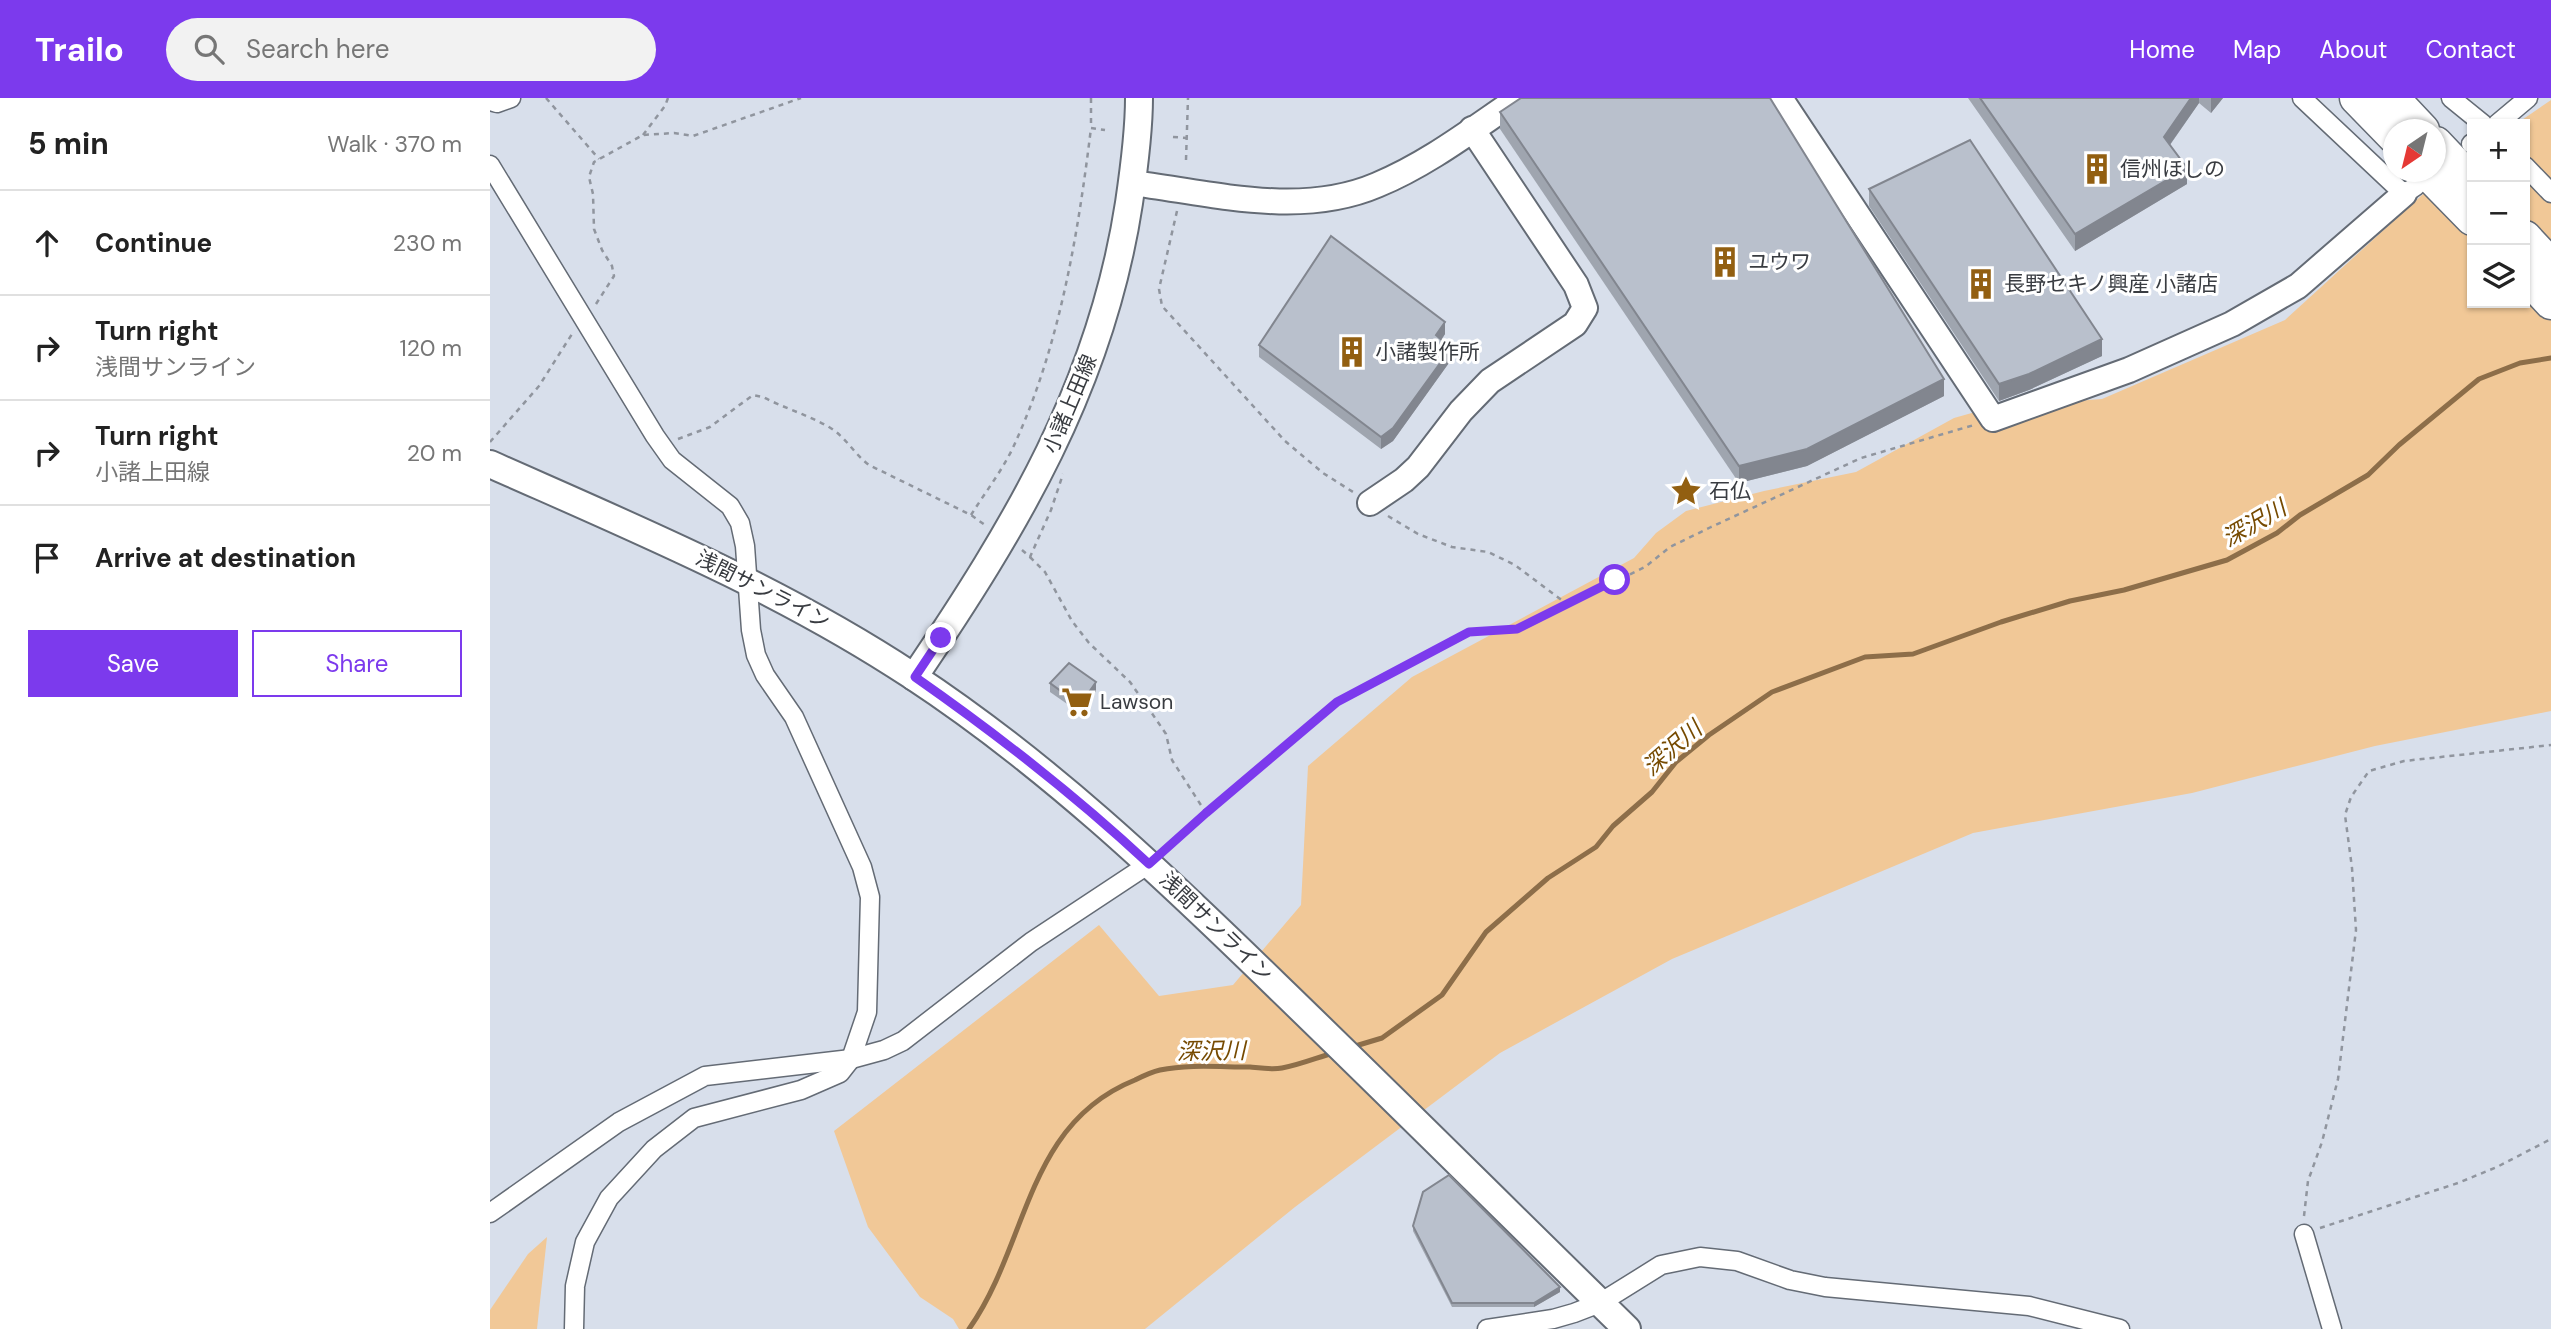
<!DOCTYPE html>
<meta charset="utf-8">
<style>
:root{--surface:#fff;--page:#f2f2f2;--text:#222;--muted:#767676;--line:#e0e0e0;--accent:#7c3aed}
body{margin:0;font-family:"DM Sans","Noto Sans JP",sans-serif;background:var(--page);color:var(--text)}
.controls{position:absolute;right:21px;top:21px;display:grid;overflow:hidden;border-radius:0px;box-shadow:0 2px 5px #0004}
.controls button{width:63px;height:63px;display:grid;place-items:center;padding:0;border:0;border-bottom:2px solid var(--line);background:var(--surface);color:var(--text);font:35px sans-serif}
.compass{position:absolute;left:1893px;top:21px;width:63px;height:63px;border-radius:50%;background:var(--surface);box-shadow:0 2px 5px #0004;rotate:215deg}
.stop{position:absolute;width:21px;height:21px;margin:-16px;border:5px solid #7c3aed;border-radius:50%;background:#fff}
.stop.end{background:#7c3aed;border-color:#fff;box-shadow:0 2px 7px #0008}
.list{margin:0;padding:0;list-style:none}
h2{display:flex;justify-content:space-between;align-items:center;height:91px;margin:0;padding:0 28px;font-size:30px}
h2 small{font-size:23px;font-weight:400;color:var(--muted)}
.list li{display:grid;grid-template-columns:46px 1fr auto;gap:21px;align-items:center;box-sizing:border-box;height:105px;padding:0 28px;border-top:2px solid var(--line)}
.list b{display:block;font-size:26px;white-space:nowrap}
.list p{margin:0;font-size:23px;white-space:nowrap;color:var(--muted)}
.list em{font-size:23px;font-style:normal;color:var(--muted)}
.actions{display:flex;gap:14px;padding:21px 28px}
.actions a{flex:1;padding:16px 0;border:2px solid var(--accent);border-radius:0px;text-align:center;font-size:24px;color:var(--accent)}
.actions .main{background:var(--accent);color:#fff}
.icon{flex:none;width:38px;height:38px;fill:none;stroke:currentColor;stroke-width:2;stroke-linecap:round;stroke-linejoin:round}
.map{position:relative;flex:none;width:2061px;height:1231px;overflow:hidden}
header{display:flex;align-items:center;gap:42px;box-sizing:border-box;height:98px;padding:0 35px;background:var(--accent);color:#fff}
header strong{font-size:33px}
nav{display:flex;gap:38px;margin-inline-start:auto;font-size:24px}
.search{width:490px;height:63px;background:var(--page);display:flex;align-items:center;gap:18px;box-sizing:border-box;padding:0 24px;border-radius:38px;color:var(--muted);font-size:26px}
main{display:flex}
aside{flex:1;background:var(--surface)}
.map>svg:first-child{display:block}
.green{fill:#f1c897}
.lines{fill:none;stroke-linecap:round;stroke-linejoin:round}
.stream{stroke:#8d6e49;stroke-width:5}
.street-casing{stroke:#646b75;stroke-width:21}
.secondary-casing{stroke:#646b75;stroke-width:28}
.primary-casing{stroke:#646b75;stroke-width:30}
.highway-casing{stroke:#646b75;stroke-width:35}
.path{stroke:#90959e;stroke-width:2.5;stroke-dasharray:5 5;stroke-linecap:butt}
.street{stroke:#fff;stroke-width:18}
.secondary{stroke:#fff;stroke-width:24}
.primary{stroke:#fff;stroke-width:26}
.highway{stroke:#fff;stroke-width:32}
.wall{fill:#9fa5af}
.shaded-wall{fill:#82868f}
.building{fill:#b9c0cc;stroke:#82868f;stroke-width:2}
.route{stroke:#7c3aed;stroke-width:9}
.labels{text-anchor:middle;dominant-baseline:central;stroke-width:6;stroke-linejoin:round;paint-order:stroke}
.poi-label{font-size:21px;fill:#393c41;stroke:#fff;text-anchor:start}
.street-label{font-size:21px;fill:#393c41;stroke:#fff}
.water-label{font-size:23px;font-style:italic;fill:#764a00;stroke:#fff}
</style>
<header>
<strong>Trailo</strong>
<div class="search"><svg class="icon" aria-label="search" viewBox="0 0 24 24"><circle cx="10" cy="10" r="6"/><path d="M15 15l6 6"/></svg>Search here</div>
<nav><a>Home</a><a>Map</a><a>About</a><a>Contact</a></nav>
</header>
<main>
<aside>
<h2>5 min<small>Walk · 370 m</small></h2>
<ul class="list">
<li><svg class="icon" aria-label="ahead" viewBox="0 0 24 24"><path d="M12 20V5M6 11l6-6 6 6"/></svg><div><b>Continue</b></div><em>230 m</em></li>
<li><svg class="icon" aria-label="right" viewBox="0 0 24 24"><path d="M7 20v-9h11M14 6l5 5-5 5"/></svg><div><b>Turn right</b><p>浅間サンライン</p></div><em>120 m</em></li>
<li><svg class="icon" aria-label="right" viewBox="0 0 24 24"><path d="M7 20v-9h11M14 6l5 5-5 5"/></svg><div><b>Turn right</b><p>小諸上田線</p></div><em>20 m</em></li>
<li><svg class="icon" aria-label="arrive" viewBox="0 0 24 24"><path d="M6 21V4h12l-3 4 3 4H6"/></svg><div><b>Arrive at destination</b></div></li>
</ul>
<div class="actions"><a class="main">Save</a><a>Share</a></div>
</aside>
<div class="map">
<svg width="2061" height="1231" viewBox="0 0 2061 1231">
<rect width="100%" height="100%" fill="#d8dfeb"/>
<g class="green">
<path d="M2061,2V613L1885,648L1702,695L1483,735L1182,861L1010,955L805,1109L655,1231H469L463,1221L430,1199L378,1129L344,1033L609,827L669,898L743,887L811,807L818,668L922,579L1144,460L1166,435L1196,413L1274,393L1366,374L1464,320L1503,309L1612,301L1795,222L1954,77L1982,57V205H2035V26H2026Z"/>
<path d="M57,1139L47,1231H0V1212L38,1156Z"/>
</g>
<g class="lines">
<g class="stream">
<path d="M862,949L892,940L952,897L996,834L1058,780L1106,749L1123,728L1162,694L1186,664L1219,637L1282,594L1375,559L1423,556L1511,524L1580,503L1634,492L1737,462L1787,435L1810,417L1878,377L1909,347L1989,281L2030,265L2061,260"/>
<path d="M479,1231C539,1146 535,1026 645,982C653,978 661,974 670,972C699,966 730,969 760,969C770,970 782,972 792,970C809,967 826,960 843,955"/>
</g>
<defs>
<g id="street">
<path d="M1812,0L1914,96L1926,88"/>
<path d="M1961,0L1993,26"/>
<path d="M0,3L7,5L21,0"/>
<path d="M2007,26L2038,0"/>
<path d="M1981,46L1982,45"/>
<path d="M0,67L165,338L182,362L240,408L250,425L255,448L261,532L266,557L275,577L304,619L372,769L380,799L377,914L361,961L350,975L311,992L204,1020L164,1051L119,1100L95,1144L85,1188L84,1231"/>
<path d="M2035,68L2061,95"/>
<path d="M0,1115L129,1024L215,978L361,961L394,952L413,943L541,844L659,766"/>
<path d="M1814,1136L1842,1231"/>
<path d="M997,1231L1063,1221L1084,1215L1110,1205L1171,1167L1210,1159L1247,1163L1300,1182L1335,1189L1539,1208L1630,1231"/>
</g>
<g id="secondary">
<path d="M1290,0L1503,321L1639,272L1742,226L1808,188L1914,96"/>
<path d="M642,85C721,95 810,120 887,87C938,66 983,31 1029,0"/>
<path d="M880,405L914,382L928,369L971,313L1000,283L1085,226L1095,210L1086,187L982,31"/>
</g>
<g id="primary">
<path d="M0,366C144,430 289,490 421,577C555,665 670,774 785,886C903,1000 1019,1116 1137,1231"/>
<path d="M424,579C526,428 611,288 639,105C644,71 649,35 649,0"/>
</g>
<g id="highway">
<path d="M1866,0L1904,39"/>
<path d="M1903,0L1933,32"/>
<path d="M1946,45L1982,83"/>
<path d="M1936,74L1982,121"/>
<path d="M2035,139L2061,167"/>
<path d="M2035,177L2061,205"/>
</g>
</defs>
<use href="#street" class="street-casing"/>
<use href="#secondary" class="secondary-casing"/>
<use href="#primary" class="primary-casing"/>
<use href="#highway" class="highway-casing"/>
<g class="path">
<path d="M56,0L109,61"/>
<path d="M601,0V30L615,32"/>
<path d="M153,37L175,8L178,0"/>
<path d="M683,39L697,40"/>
<path d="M696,62L698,0"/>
<path d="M687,113L669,191L672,208L795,343L833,375L863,394"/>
<path d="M106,206L124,178L122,168L112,152L104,131L103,96L99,79L104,64L153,37L184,35L203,38L311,0"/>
<path d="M188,341L220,329L263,297L273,299C294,310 318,317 339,329C356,339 364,356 379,367L481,417L495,427"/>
<path d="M0,344L49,288L82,236"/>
<path d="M481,417C496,393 515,369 526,343C570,245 588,137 601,30"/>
<path d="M898,418L928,436L962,449L998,454L1025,467L1077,506"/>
<path d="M532,452L540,459L561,412L573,376"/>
<path d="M540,459L555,474L582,523L599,545L640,584L659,611L676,636L682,662L716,715"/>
<path d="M675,752L847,604L979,534L1027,531L1155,469L1180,449L1221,429L1371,360L1484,327"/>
<path d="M1814,1118L1818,1083L1832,1044L1848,981L1866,832L1862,770L1855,717L1861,699L1879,673L1914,663L2061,647"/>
<path d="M1830,1130L1968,1085L2007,1069L2061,1041"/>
</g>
<use href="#street" class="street"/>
<use href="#secondary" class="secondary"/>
<use href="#primary" class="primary"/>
<use href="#highway" class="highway"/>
</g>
<g class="wall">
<path d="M1478,0H1733L1721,15L1709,5L1680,47L1697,86L1585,153Z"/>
<path d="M1010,14L1454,298L1317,368L1249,385L1010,31Z"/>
<path d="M1379,91L1612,258L1539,292L1509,303L1379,108Z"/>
<path d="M955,236L952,241L961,262L903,343L891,351L769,259V247Z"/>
<path d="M560,585L606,593L590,615L560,594Z"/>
<path d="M923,1128L1070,1194L1044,1209H962L923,1133Z"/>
</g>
<g class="shaded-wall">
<path d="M1701,0H1709V5L1674,55V39Z"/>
<path d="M1721,0H1733L1721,15Z"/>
<path d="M1697,70V86L1585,153V136Z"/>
<path d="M955,224V236L946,249V237Z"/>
<path d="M1612,241V258L1539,292L1509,303V286Z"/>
<path d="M961,250V262L903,343L891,351V339Z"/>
<path d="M1454,281V298L1317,368L1249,385V368Z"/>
<path d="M606,584V593L590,615V607Z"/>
<path d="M1070,1189V1194L1044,1209V1205Z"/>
</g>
<g class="building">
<path d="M1031,0H1280L1454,281L1317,351L1249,368L1010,14Z"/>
<path d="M1490,0H1701L1674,39L1697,70L1585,136Z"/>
<path d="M1480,42L1612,241L1539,276L1509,286L1379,91Z"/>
<path d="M841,138L955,224L946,237L961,250L903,330L891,339L769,247Z"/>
<path d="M579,565L606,584L590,607L560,585Z"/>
<path d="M959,1077L1070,1189L1044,1205H962L923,1128L933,1094Z"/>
</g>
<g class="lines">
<path class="route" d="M451,540L425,579C508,637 585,697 659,766L716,715L847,604L979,534L1027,531L1125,482"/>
</g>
<defs>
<symbol id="building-bare" viewBox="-9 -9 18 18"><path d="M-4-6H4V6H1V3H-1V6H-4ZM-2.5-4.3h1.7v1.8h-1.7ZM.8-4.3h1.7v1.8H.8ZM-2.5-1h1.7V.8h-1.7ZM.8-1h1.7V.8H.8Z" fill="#925f11" stroke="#fff" stroke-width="2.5" paint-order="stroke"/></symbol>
<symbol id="sight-bare" viewBox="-9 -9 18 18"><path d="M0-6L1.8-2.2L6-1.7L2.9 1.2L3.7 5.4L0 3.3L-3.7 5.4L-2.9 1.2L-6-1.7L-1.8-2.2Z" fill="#925f11" stroke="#fff" stroke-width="2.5" paint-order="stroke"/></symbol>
<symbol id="supermarket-bare" viewBox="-9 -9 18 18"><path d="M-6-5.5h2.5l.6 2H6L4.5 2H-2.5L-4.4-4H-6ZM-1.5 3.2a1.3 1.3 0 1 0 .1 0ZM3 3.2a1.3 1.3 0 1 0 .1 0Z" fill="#925f11" stroke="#fff" stroke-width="2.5" paint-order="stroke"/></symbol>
</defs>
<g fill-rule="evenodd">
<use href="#building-bare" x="1585" y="49" width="44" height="44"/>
<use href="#building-bare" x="1213" y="142" width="44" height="44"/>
<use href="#building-bare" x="1469" y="164" width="44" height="44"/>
<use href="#building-bare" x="840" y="232" width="44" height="44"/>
<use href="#sight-bare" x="1174" y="371" width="44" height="44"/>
<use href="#supermarket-bare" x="565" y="582" width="44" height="44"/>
</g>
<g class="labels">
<g class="poi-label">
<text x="1630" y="71">信州ほしの</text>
<text x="1258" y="164">ユウワ</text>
<text x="1514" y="186">長野セキノ興産 小諸店</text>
<text x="885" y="254">小諸製作所</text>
<text x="1219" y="393">石仏</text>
<text x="610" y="604">Lawson</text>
</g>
<g class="street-label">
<text transform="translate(580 306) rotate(-67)">小諸上田線</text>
<text transform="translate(273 492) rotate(27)">浅間サンライン</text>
<text transform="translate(726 829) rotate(44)">浅間サンライン</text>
</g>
<g class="water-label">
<text transform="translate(1764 425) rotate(-30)">深沢川</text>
<text transform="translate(1182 650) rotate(-41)">深沢川</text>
<text transform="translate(721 953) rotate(-1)">深沢川</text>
</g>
</g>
</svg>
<div class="controls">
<button>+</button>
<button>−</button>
<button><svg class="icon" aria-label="layers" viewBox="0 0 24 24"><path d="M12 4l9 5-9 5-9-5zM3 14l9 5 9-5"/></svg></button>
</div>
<svg class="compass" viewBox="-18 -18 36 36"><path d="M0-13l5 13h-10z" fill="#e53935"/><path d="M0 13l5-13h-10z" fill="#767676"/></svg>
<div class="stop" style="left:1125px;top:482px"></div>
<div class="stop end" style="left:451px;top:540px"></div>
</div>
</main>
